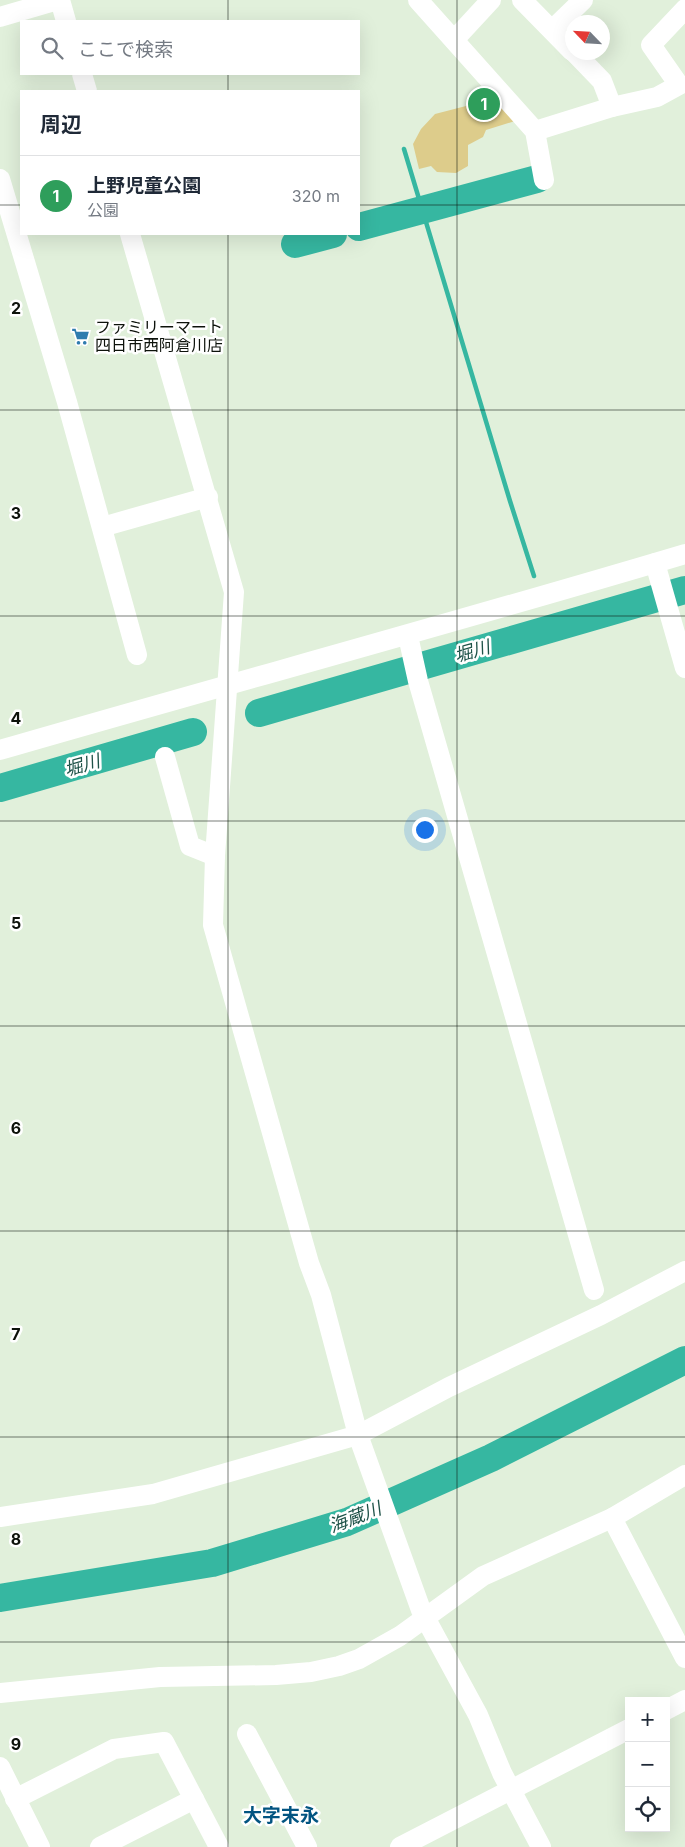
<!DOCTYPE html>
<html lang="ja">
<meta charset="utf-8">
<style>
:root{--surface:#fff;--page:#f6f6f7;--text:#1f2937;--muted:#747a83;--line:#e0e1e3;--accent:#307caf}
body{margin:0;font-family:Inter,"Noto Sans JP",sans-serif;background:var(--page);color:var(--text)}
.controls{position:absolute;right:15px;bottom:15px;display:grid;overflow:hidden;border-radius:0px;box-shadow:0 5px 20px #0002}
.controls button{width:45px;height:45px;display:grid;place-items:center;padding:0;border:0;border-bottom:1px solid var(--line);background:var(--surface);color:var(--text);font:25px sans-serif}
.compass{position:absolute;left:565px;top:15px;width:45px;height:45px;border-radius:50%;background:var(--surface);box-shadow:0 5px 20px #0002;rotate:295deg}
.you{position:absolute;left:424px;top:829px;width:18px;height:18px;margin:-12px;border:4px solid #fff;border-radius:50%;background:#1a73e8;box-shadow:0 0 0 8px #1a73e833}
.badge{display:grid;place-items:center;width:32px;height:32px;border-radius:50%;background:var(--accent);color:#fff;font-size:16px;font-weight:700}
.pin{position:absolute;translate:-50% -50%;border:2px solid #fff;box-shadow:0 1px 5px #0006}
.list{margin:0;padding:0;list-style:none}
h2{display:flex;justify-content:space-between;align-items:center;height:65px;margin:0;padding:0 20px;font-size:21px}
h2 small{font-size:16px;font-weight:400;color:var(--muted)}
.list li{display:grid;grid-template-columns:32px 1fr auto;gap:15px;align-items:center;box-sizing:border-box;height:80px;padding:0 20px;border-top:1px solid var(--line)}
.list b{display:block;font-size:19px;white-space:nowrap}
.list p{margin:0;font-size:16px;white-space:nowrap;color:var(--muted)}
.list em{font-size:16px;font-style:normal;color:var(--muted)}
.icon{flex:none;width:28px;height:28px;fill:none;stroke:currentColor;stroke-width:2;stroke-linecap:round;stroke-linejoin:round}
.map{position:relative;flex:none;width:685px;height:1847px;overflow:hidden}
.search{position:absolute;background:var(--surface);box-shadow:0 5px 20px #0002;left:20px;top:20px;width:340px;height:55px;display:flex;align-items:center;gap:12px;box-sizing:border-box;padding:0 18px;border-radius:0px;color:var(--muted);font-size:19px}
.panel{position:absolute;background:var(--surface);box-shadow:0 5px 20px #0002;left:20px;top:90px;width:340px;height:145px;border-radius:0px}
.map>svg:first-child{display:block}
.green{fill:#ddcc8b}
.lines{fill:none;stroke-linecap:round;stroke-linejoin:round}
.stream{stroke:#36b7a1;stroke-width:4.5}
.river{stroke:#36b7a1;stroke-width:28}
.minor{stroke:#fff;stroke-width:20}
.grid{fill:none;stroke:#0d120b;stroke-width:1;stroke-opacity:0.55}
.labels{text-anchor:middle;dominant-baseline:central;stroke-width:5;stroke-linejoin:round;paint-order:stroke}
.poi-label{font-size:16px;fill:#0d120b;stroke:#fff;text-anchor:start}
.water-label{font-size:18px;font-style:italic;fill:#1e5248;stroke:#fff}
.quarter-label{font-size:19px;font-weight:bold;fill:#025481;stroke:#fff}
.grid-label{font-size:16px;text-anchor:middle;font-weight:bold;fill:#0d120b;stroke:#fff;stroke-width:5;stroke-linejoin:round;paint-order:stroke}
</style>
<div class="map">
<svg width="685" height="1847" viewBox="0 0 685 1847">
<rect width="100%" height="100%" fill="#e1f0db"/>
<path class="green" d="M490,89L515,121L486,130L483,137L468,145V166L456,173L437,172L431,166L419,169L413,144L421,129L435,114L466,106Z"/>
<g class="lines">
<path class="stream" d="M404,149L510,501L534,576"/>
<g class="river">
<path d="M359,227L537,179"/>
<path d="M295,244L333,234"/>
<path d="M259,713L685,590"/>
<path d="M0,788L193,732"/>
<path d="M0,1598L212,1563L347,1522L491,1458L685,1360"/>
</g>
<g class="minor">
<path d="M60,0L66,21"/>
<path d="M418,0L535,131L544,180"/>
<path d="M522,0L572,51"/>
<path d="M0,17L58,0"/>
<path d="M552,30L583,0"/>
<path d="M454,40L491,0"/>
<path d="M82,74L87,91"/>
<path d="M612,107L657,97L679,85L651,45L685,9"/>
<path d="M535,131L612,107L602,81L574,52"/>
<path d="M0,179L67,402L137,655"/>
<path d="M130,234L234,592L215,856L213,925L309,1263L321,1295L358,1435L421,1610L478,1715L502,1773L541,1847"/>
<path d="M102,527L208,497"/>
<path d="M655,563L685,668"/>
<path d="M408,636L418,681L594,1290"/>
<path d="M0,750C228,684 457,622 685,554"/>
<path d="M165,757L190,846L215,856"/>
<path d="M0,1517L153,1494L358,1435L449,1387L601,1315L685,1271"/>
<path d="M612,1518L685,1658"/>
<path d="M0,1693L160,1677L276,1675L311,1672L339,1666L359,1659L400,1636L483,1576L612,1518L685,1475"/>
<path d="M666,1710L685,1700"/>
<path d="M247,1734L307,1847"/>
<path d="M0,1767L40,1847"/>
<path d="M15,1799L114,1749L164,1742L219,1847"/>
<path d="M100,1847L194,1799"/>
<path d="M400,1847L629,1729"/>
</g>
</g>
<path class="grid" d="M228,0V21M457,0V1847M228,74V91M0,205H21M359,205H685M228,234V1847M0,410H685M0,616H685M0,821H685M0,1026H685M0,1231H685M0,1437H685M0,1642H685"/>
<defs>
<symbol id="supermarket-bare" viewBox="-9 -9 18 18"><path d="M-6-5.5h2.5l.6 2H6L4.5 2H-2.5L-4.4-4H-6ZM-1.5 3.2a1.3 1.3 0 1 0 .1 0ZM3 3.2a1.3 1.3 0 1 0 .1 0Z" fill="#307caf" stroke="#fff" stroke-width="2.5" paint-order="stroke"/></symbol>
</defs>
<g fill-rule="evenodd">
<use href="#supermarket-bare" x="68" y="324" width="25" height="25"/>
</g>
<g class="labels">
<g class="poi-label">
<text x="95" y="327">ファミリーマート<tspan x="95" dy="18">四日市西阿倉川店</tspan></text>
</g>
<g class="water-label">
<text transform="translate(472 651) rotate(-16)">堀川</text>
<text transform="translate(82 765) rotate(-16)">堀川</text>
<text transform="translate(355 1517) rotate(-21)">海蔵川</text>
</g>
<g class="quarter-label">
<text x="281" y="1815">大字末永</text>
</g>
</g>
<g class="grid-label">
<text x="16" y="314">2</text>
<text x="16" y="519">3</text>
<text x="16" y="724">4</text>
<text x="16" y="929">5</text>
<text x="16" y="1134">6</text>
<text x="16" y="1340">7</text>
<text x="16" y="1545">8</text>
<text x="16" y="1750">9</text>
</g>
</svg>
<div class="controls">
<button>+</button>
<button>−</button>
<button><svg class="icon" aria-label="locate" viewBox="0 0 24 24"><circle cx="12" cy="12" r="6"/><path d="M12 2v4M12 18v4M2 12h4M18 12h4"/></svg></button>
</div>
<svg class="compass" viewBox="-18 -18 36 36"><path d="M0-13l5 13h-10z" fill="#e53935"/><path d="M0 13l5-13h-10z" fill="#747a83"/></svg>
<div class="you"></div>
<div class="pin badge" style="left:484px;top:104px;background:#2e9e5b">1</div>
<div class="search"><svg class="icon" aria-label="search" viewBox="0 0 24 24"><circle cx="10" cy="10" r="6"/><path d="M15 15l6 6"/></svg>ここで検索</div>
<section class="panel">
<h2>周辺<small></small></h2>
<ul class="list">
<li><span class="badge" style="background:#2e9e5b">1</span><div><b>上野児童公園</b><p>公園</p></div><em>320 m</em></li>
</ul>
</section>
</div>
